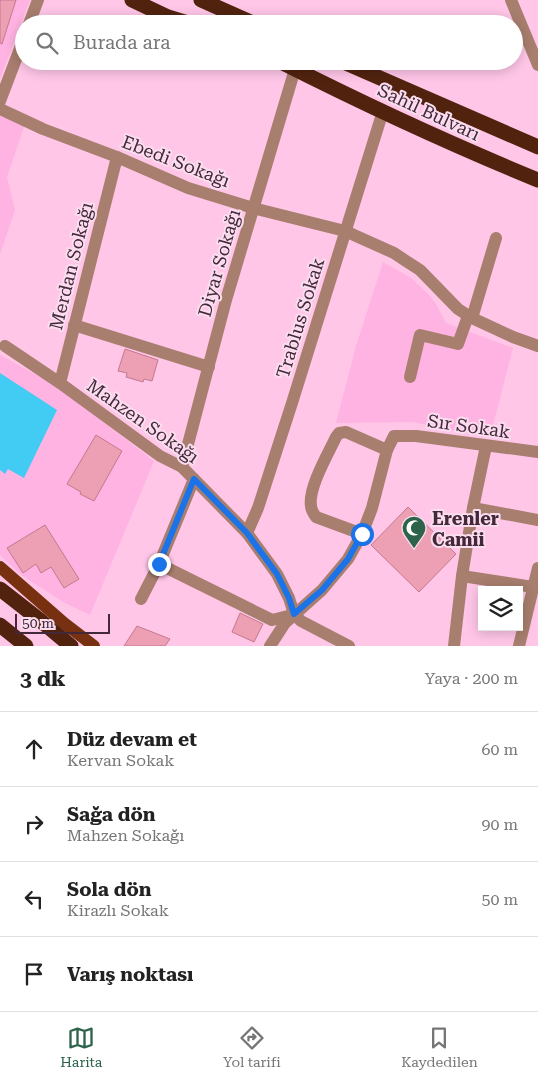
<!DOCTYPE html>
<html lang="tr">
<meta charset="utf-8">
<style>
:root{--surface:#fff;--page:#f6f6f6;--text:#222;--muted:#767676;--line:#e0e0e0;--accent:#2c634a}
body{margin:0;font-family:"Roboto Serif",serif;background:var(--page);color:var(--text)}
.controls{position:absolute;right:15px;bottom:15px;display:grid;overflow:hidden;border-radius:0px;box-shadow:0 2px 12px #0003}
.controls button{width:45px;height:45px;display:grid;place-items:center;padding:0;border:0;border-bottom:1px solid var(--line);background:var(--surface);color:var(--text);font:25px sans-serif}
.scale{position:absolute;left:15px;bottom:12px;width:95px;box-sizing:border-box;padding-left:5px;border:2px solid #432839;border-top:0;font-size:14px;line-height:18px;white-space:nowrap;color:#432839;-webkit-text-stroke:4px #faddee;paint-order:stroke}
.stop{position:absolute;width:15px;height:15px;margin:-11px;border:4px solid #1a73e8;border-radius:50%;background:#fff}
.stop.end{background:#1a73e8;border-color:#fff;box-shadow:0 1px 5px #0008}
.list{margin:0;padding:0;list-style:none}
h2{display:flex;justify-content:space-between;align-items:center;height:65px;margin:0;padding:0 20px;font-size:21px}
h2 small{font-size:16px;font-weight:400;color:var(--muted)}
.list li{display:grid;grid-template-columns:32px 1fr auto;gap:15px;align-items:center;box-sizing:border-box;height:75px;padding:0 20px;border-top:1px solid var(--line)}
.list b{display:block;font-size:19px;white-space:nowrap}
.list p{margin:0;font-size:16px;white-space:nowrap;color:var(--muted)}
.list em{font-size:16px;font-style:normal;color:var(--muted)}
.icon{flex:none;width:28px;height:28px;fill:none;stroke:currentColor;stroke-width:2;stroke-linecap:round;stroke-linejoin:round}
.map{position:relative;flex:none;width:538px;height:646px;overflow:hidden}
.search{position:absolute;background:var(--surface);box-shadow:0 2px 12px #0003;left:15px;right:15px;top:15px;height:55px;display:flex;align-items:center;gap:12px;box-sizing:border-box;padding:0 18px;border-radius:28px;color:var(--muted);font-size:19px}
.sheet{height:365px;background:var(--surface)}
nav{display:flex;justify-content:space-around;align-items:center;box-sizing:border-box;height:70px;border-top:1px solid var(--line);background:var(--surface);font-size:14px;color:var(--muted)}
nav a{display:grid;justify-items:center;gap:2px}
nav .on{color:var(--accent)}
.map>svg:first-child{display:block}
.built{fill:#ffb3e2}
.water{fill:#42cbf3}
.building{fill:#ed9fb4;stroke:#c4798e}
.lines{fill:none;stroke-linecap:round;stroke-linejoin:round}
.minor{stroke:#a87e6e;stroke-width:12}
.major{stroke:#773010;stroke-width:12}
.highway{stroke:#51230f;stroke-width:15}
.route{stroke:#1a73e8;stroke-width:6}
.labels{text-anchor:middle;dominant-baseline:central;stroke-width:4;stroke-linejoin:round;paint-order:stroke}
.street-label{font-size:18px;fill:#432839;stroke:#faddee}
.poi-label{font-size:18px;font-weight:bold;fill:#432839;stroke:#faddee;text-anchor:start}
</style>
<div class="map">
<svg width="538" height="646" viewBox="0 0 538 646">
<rect width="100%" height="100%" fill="#ffc6e8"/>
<g class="built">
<path d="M0,0H30L0,79Z"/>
<path d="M0,114L25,124L7,177L15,210L0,254Z"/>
<path d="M383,262L411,278L428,294L436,304L446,323L513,348L490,437L412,422L336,423L356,346Z"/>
<path d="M0,355L52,383L154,461L90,615L63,602L20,574L0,555Z"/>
</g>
<path class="water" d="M0,373L57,410L24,478L8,469L5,474L0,470Z"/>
<g class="building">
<path d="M0,0H16L2,44L0,43Z"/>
<path d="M125,349L158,360L152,381L144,379L143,382L126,377L127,373L118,371Z"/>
<path d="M96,435L122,451L94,501L80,494L81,492L67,484Z"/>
<path d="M408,507L456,554L419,592L371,545Z"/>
<path d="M45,525L79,579L64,588L51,567L41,573L36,564L23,573L7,548Z"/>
<path d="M240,613L263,624L254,642L232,632Z"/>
<path d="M137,626L170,639L165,646H124Z"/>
</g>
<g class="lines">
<g class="minor">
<path d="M511,0L538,65"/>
<path d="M29,24L38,0"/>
<path d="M0,101L24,38"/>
<path d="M0,109L43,129L117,157L188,188L253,208L345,231L394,253L406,261L420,270L458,309L472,318L513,337L538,346"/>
<path d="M472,318L496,238"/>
<path d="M74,325L209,367"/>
<path d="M5,346L60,383L160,456L182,467L247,533L277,574L289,598L294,614L301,621L349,646"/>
<path d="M410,377L420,335L458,344L468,316"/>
<path d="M60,383L117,157"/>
<path d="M182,467L226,300L295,69"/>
<path d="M473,508L538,520"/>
<path d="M247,533L258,508L292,403L383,111"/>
<path d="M362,534L316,517C314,514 311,510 311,506C308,488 328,454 336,437L339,433L346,432L387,450"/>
<path d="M159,564L272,620L292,615"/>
<path d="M462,576L533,587"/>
<path d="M141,599L159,564L194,479"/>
<path d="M270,646L285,623L322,590L348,559L362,534L372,508L387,450L394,436H416L538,452"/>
<path d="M454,646L462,576L473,508L486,446"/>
<path d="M519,646L538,568"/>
</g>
<path class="major" d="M0,567L64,623L94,646"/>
<g class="highway">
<path d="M132,0L168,17L191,24"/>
<path d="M201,0L255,24"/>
<path d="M279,61C364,104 450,144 538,180"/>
<path d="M341,61L538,147"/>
<path d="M0,589L41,621L71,646"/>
<path d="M0,625L26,646"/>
</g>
</g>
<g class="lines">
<path class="route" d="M159,564L194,479L247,533L277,574L289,598L294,614L322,590L348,559L362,534"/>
</g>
<defs>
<symbol id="mosque-pin" viewBox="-11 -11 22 30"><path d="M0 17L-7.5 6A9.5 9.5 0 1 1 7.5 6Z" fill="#2c634a" stroke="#faddee"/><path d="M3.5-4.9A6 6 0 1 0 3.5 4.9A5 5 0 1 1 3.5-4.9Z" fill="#fff"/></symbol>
</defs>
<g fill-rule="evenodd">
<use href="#mosque-pin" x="400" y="514" width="28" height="38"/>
</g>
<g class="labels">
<g class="street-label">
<text transform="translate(429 112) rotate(25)">Sahil Bulvarı</text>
<text transform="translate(176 161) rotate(21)">Ebedi Sokağı</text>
<text transform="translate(219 263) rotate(-74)">Diyar Sokağı</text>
<text transform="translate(71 266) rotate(-76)">Merdan Sokağı</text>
<text transform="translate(300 318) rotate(-73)">Trablus Sokak</text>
<text transform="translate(143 421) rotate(35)">Mahzen Sokağı</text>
<text transform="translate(469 426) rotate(8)">Sır Sokak</text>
</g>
<g class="poi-label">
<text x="432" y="518">Erenler<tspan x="432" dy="21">Camii</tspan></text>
</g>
</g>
</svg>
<div class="controls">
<button><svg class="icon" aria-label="layers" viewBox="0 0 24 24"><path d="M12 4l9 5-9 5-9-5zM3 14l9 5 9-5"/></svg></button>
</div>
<div class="scale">50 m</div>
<div class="stop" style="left:362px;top:534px"></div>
<div class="stop end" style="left:159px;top:564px"></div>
<div class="search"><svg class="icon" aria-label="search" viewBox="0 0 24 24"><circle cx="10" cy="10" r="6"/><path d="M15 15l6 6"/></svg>Burada ara</div>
</div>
<section class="sheet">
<h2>3 dk<small>Yaya · 200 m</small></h2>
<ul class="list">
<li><svg class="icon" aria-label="ahead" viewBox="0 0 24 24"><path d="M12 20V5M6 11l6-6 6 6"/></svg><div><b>Düz devam et</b><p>Kervan Sokak</p></div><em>60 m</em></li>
<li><svg class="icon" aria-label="right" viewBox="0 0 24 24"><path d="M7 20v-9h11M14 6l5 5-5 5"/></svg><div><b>Sağa dön</b><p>Mahzen Sokağı</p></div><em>90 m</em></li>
<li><svg class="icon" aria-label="left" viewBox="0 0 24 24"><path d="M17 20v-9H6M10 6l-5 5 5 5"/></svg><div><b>Sola dön</b><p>Kirazlı Sokak</p></div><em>50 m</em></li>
<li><svg class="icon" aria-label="arrive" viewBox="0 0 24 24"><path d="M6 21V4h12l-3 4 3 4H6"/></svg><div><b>Varış noktası</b></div></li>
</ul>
</section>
<nav>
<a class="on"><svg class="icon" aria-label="map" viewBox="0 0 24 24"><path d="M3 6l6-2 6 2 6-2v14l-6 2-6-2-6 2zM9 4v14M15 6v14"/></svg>Harita</a>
<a><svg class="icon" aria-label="directions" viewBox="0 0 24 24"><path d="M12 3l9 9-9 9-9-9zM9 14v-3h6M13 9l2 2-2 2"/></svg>Yol tarifi</a>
<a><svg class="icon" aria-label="saved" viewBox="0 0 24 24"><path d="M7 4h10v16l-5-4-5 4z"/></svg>Kaydedilen</a>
</nav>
